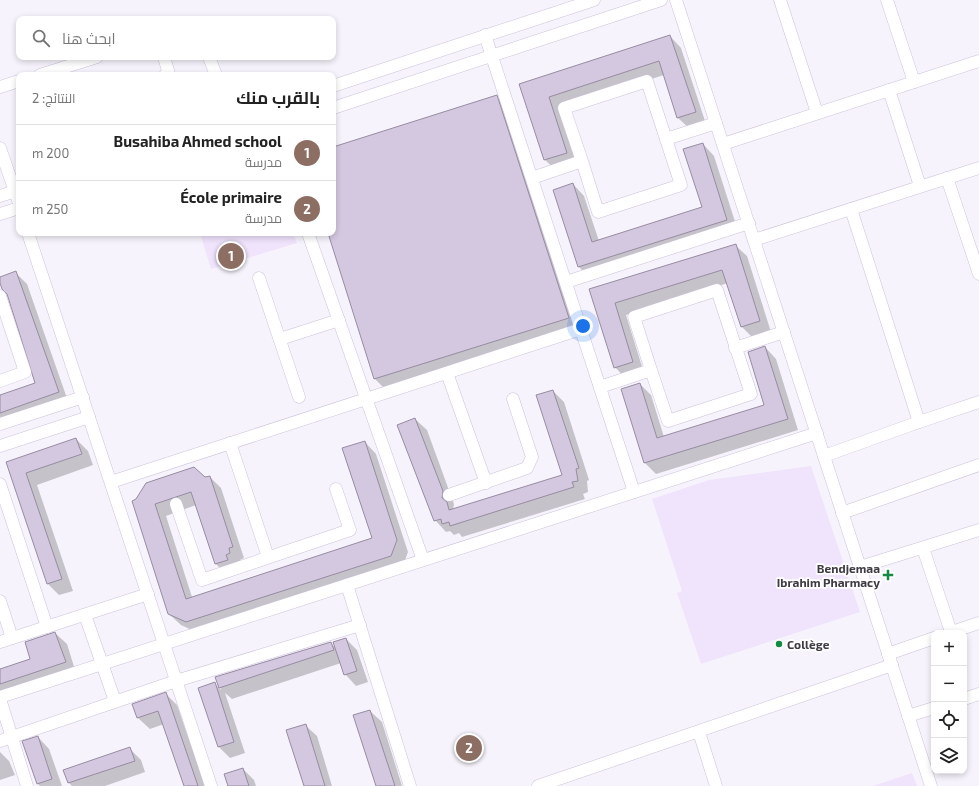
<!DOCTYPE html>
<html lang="ar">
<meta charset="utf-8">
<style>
:root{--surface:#fff;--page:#f2f2f2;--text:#222;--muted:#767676;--line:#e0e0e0;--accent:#b45309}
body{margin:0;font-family:"Exo 2",Cairo,sans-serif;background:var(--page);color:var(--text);direction:rtl}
.controls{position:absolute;right:12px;bottom:12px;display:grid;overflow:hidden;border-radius:8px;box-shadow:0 2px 6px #0003}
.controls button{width:36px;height:36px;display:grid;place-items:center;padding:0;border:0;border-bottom:1px solid var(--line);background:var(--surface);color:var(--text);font:20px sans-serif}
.you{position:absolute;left:583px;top:326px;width:14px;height:14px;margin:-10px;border:3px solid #fff;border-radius:50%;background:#1a73e8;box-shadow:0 0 0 6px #1a73e833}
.badge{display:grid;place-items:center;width:26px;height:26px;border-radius:50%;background:var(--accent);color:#fff;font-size:13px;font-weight:700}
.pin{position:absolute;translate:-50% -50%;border:2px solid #fff;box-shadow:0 1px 4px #0006}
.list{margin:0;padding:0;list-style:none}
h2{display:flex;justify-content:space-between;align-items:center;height:52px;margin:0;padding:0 16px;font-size:17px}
h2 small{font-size:13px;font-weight:400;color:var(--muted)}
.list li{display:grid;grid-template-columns:26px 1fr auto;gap:12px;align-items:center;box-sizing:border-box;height:56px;padding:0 16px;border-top:1px solid var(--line)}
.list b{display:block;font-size:15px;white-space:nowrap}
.list p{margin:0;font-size:13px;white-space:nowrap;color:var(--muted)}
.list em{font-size:13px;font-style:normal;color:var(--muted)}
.icon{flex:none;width:22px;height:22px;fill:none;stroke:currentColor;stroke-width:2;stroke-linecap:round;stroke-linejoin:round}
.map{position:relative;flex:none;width:979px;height:786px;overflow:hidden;direction:ltr}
.search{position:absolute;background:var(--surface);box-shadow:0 2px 6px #0003;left:16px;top:16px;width:320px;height:44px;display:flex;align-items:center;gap:10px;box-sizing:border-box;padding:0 14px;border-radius:8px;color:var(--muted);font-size:15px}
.panel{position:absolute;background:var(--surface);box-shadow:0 2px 6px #0003;left:16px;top:72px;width:320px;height:164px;border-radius:8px;direction:rtl}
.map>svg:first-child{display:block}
.built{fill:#f0e4fd}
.shadow{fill:#0003}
.building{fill:#d3c8df;stroke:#978ca2}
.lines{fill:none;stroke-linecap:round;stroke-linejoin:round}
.street-casing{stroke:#cdc2da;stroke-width:13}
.street{stroke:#fff;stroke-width:12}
.poi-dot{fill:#158a44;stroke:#fff;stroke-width:1.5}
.labels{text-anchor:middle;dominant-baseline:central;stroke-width:3.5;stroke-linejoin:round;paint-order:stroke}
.poi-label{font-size:12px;font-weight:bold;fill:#3f3b44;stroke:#fff;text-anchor:end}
</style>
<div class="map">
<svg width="979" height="786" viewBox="0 0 979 786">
<rect width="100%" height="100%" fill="#f7f3fc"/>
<g class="built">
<path d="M200,233H293L297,243L211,269Z"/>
<path d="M811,466L860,612L701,664L677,593L682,591L652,499L709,480Z"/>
<path d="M912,773L917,786H873Z"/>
</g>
<g class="shadow">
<path d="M670,36L681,48L706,124L690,129L678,118L664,75L559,108L578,164L557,171L545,160L521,85Z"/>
<path d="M496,96L504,104L576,326L383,387L375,379L329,233H333V148Z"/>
<path d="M703,144L714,156L738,231L590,278L579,267L554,190L573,184L584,196L599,241L703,208Z"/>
<path d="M735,245L747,256L771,332L753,338L741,326L728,283L626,315L644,373L626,379L615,367L590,290Z"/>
<path d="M16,273L27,284L69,404L0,428V396L36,384L8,294L0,280V278Z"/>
<path d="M765,347L776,359L798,430L656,474L644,462L640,384L651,395L664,437L766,406Z"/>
<path d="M553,391L564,402L589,480L587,481L588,492L583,494L585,499L462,537L459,533L454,535L450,531L446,532L435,520L415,419L427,430L454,504L453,510L564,476Z"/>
<path d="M76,439L88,451L93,465L37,485L73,591L59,595L48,584L7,463Z"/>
<path d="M365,442L376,454L408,552L402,568L198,633L181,625L169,614L133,501L210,477L221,488L244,558L240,560L241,564L227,575L216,564L196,505L166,516L192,597L373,539Z"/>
<path d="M55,633L67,644L76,673L0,699V670L31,659Z"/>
<path d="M346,639L357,650L368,682L356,686L345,674L341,663L232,699L225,693L245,753L230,758L219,747L215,684L221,690L217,677L330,643L337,649Z"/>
<path d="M166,694L177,705L205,786H185L164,724L150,729L138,718Z"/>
<path d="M370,711L382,722L402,786H377Z"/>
<path d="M305,725L317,736L332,786H305Z"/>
<path d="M38,737L49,749L62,786H40L38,784Z"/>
<path d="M130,749L141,760L145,772L105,786H72L69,783Z"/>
<path d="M0,752L9,761L15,775L0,780Z"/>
<path d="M243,769L254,780L256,786H229Z"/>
</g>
<g class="building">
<path d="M670,35L696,112L677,118L659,61L549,97L567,153L544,160L519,84Z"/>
<path d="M497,95L569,318L374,379L328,233H333V147Z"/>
<path d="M703,143L727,220L578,267L553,190L573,183L592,242L702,207L683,149Z"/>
<path d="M736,244L760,321L741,327L722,270L615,303L633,362L614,368L589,289Z"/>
<path d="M16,271L59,392L0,413V395L35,383L7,294L2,289L0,283V277Z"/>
<path d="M765,346L788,419L644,463L621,389L640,383L657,438L764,405L748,352Z"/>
<path d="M553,390L579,468L576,469L578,481L572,482L574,487L450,526L449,522L442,524L441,519L434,521L397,425L415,418L443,491L442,498L447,502L449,510L562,475L536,395Z"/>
<path d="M76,438L82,454L26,473L62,579L47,584L6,462Z"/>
<path d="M365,441L397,540L391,556L186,622L168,614L132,501L136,499L146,483L194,467L205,477L210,476L233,547L229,548L230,553L226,555L228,560L215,564L191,492L155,504L186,599L372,538L342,448Z"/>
<path d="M55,632L66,662L0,684V669L30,659L25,642Z"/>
<path d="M346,638L357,671L344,675L333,642Z"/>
<path d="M331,642L334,650L219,688L215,677Z"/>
<path d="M215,682L234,742L218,747L198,688Z"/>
<path d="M166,692L198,786H184L158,711L137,718L132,704Z"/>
<path d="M370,710L395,786H376L353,715Z"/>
<path d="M306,724L325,786H304L286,730Z"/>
<path d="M38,736L52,779L37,784L22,741Z"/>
<path d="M130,747L135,761L68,783L63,770Z"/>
<path d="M243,768L249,786H228L224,774Z"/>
</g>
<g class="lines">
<defs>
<g id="street">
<path d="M676,0L931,786"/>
<path d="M780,0L817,113"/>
<path d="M887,0L914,82"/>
<path d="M485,35L634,492"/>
<path d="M164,57L169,74L165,75"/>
<path d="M209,57L216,75"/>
<path d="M40,75L97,57"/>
<path d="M333,86L594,0"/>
<path d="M0,87L19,81"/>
<path d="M889,90L920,186"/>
<path d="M333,108L661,0"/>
<path d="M666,139L716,123"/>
<path d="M723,144L979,61"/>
<path d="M0,148L19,203"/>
<path d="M532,178L582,161L564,108L647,81L681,185L598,212L582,161"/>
<path d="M947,178L979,274"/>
<path d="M0,196L19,190"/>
<path d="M851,209L919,422"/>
<path d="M0,214L19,208"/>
<path d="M28,233L211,786"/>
<path d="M308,233L423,560"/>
<path d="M754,240L979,168"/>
<path d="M259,278L299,397"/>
<path d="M566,282L749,223"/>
<path d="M0,296L25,372L0,381"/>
<path d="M280,339L339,320"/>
<path d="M735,348L784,332"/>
<path d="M447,373L486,483"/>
<path d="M600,387L651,370L634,317L717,290L751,394L668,421L651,370"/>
<path d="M0,424L83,397"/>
<path d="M230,443L268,557"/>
<path d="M0,446L89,417"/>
<path d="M824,456L919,422L979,402"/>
<path d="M111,482L581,329"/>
<path d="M0,484L47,627"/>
<path d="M449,495L527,468L532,457L513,399"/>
<path d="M176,504L202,580L350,530L336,489"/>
<path d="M842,513L979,465"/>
<path d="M923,548L951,632"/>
<path d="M860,567L979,530"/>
<path d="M347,585L410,786"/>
<path d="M0,601L12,638"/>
<path d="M85,615L115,701"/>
<path d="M949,633L979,623"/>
<path d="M0,642L148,594"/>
<path d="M888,654L934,638"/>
<path d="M0,697L817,433"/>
<path d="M0,699L27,786"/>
<path d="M964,699L979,694"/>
<path d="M908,716L934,708"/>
<path d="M699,732L716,786"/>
<path d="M0,741L176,681L360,625"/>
<path d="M538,786L892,665"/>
</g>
</defs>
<use href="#street" class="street-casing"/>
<use href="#street" class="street"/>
</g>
<g class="poi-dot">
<path d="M886 569h4v4h4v4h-4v4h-4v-4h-4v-4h4z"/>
<circle cx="779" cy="644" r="4"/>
</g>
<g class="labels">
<g class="poi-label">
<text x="880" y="568">Bendjemaa<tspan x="880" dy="14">Ibrahim Pharmacy</tspan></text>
<text x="787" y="644" text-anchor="start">Collège</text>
</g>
</g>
</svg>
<div class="controls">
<button>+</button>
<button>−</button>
<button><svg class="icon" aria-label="locate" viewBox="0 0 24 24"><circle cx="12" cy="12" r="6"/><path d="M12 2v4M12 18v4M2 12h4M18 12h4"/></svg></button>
<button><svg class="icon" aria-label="layers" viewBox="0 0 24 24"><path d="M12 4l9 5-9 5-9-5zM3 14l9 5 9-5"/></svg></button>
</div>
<div class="you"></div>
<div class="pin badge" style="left:231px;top:256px;background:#8d6e63">1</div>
<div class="pin badge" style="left:469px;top:748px;background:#8d6e63">2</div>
<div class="search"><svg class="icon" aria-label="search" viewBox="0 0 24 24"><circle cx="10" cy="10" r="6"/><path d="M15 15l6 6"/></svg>ابحث هنا</div>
<section class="panel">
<h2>بالقرب منك<small>النتائج: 2</small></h2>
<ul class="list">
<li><span class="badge" style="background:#8d6e63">1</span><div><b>Busahiba Ahmed school</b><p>مدرسة</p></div><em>200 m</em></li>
<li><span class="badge" style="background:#8d6e63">2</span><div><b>École primaire</b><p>مدرسة</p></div><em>250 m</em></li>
</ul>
</section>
</div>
